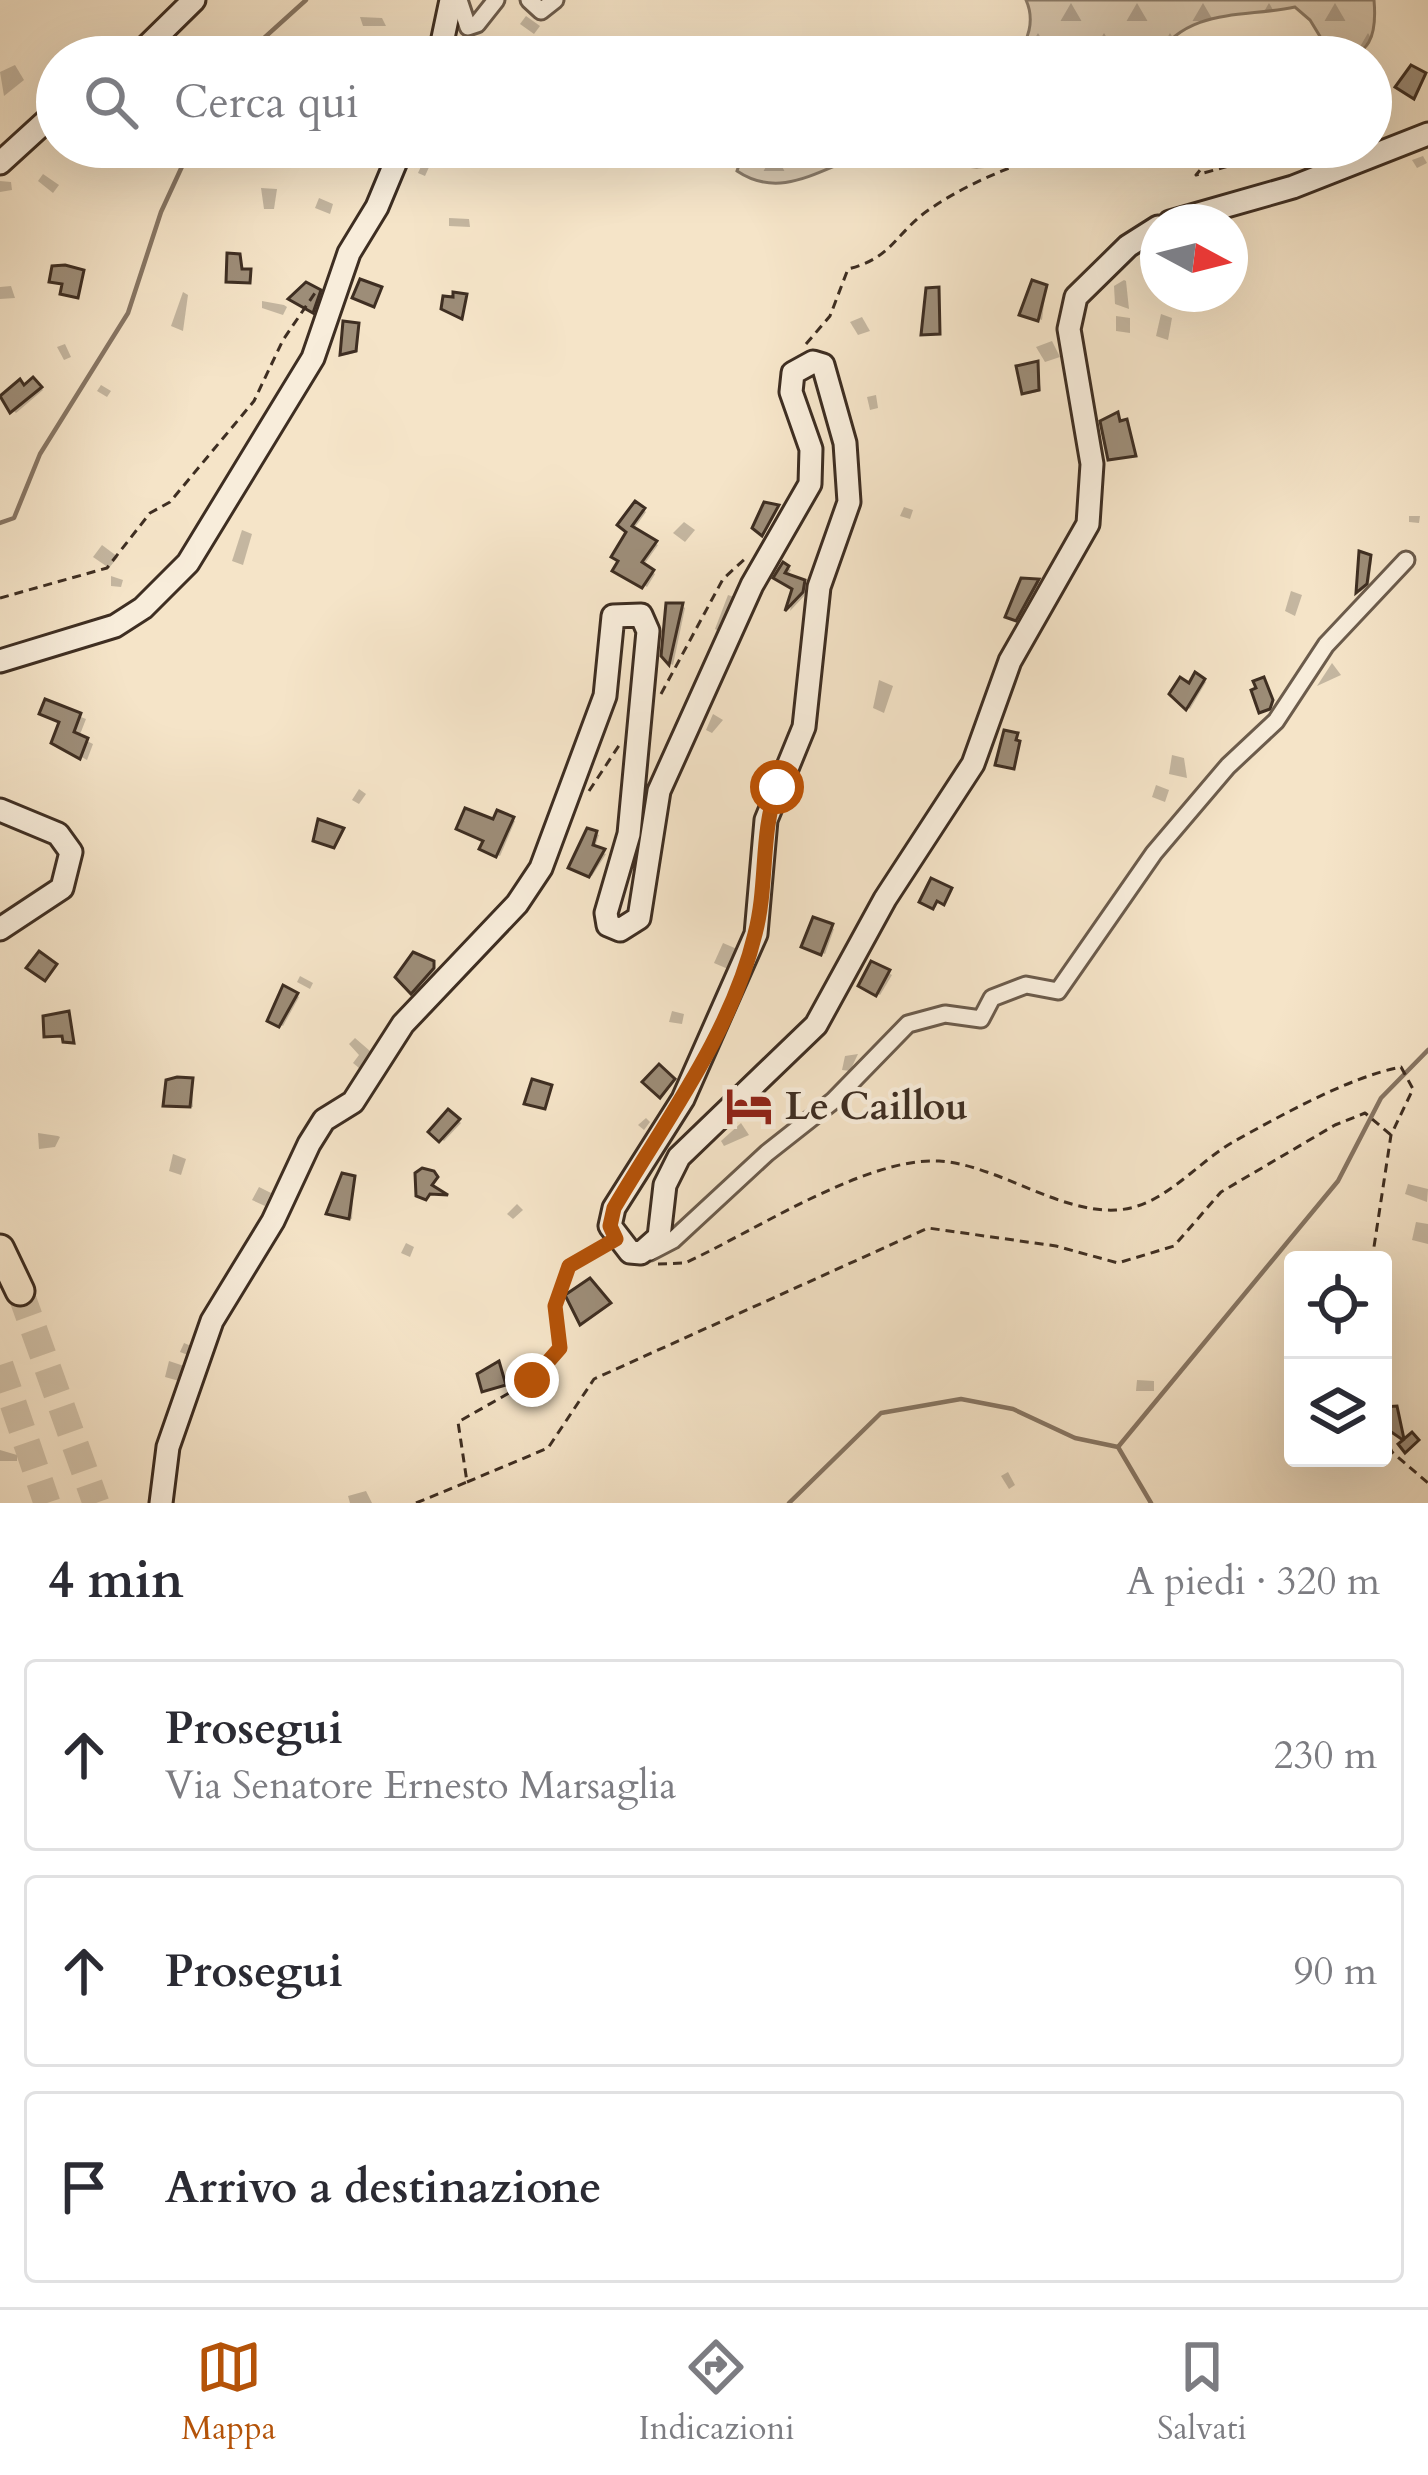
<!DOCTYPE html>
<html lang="it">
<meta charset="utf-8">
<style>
:root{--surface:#fff;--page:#f2f2f3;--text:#2b2b33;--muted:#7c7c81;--line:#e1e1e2;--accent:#b45309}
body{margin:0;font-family:Cardo,serif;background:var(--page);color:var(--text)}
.controls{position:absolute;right:36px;bottom:36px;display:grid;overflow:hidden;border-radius:12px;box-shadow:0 12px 48px #0002}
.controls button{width:108px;height:108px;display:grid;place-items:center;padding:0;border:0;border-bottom:3px solid var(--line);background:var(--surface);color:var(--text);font:60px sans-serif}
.compass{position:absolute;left:1140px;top:204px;width:108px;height:108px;border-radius:50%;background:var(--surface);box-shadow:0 12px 48px #0002;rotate:97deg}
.stop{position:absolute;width:36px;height:36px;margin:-27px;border:9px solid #b45309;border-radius:50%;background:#fff}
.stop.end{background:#b45309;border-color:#fff;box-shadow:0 3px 12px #0008}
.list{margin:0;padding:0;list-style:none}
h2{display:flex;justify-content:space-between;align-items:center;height:156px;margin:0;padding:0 48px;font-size:51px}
h2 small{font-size:39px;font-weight:400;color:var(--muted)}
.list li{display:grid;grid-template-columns:78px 1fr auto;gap:36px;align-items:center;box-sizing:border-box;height:192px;margin:0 24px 24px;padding:0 24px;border:3px solid var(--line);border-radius:12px}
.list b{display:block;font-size:45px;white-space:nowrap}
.list p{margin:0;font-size:39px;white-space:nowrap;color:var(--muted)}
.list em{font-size:39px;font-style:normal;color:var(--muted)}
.icon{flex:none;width:66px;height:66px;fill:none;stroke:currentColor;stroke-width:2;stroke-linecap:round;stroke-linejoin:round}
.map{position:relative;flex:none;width:1428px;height:1503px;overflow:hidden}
.search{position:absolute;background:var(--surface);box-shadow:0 12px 48px #0002;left:36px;right:36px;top:36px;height:132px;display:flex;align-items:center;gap:30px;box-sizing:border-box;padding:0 42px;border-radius:66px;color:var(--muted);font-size:45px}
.sheet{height:804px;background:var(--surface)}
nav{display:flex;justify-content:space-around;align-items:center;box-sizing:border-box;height:168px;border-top:3px solid var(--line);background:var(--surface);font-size:33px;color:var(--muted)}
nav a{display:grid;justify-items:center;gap:6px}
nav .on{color:var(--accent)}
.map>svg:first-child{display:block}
.forest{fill:url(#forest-firs);stroke:#8a7a67;stroke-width:3}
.shadow{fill:#0003}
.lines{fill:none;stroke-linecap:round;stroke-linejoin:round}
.stream{stroke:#877664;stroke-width:4.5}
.building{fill:#9d8d78;stroke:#3e2e22;stroke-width:3}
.highway-tunnel{stroke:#d0c0a7;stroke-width:27;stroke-dasharray:27 14;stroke-linecap:butt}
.street-casing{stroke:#6c5c4c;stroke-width:21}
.secondary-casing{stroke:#3e2e22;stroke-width:27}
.highway-casing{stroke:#3e2e22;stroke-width:33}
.path{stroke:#3e2e22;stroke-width:3;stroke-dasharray:9 6;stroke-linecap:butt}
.street{stroke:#f8eddb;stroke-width:15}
.secondary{stroke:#f8eddb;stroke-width:21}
.highway{stroke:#f5e4c8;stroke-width:27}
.route{stroke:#b45309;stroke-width:15}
.labels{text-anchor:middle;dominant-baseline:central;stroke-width:9;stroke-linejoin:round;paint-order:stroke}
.poi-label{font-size:39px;font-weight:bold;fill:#3e2e22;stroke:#f8eddb;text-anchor:start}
</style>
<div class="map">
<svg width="1428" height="1503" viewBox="0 0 1428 1503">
<defs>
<pattern id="forest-firs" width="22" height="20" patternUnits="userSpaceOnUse" patternTransform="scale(3)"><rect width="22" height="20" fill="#d6c5ac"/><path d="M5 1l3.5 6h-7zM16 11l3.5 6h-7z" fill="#afa08c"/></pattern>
</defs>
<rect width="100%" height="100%" fill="#f5e4c8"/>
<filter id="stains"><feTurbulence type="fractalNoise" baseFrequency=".00167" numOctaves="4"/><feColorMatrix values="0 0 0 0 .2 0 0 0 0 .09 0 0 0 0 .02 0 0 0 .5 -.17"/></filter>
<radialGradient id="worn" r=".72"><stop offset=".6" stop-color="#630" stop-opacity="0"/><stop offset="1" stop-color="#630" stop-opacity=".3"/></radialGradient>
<g class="forest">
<path d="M1026,0H1374C1377,34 1371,60 1332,56L1310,20L1295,7C1243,18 1189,7 1156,57H1014C1029,42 1035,20 1026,0Z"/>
<path d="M745,147H1019C977,192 935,146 887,150C834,155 789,206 737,171Z"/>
</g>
<g class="shadow">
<path d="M526,16L540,26L534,34L520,24Z"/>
<path d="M360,17L382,18L386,26H363Z"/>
<path d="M15,65L24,80L4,96L0,72Z"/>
<path d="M1423,156L1427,163L1417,168L1412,160Z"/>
<path d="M423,162L430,165L425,176L418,173Z"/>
<path d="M43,174L59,185L53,193L38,181Z"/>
<path d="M0,181L11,182L12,190L0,192Z"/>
<path d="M261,188L277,189L274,209H264Z"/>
<path d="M319,198L333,204L330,214L315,208Z"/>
<path d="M449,218L469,219L470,227L449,226Z"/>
<path d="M1124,280L1126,281L1129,309L1115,304L1114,286Z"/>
<path d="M11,286L15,298L0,299V287Z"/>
<path d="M1046,288L1042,320L1026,315Z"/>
<path d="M183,292L188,295L183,331L171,326Z"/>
<path d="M262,301L284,305L287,307L283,315L262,308Z"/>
<path d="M1161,314L1172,318L1168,340L1156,336Z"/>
<path d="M1116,316L1130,318V333L1116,331Z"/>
<path d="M862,317L870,331L858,335L850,322Z"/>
<path d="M358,326V352L346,355L343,354Z"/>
<path d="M1052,341L1060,357L1045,362L1036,347Z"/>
<path d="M65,344L71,357L64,360L57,347Z"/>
<path d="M1037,364L1041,391L1028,394L1025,392Z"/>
<path d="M33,380L43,390L16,413L1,400Z"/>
<path d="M101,385L111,391L107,397L97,391Z"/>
<path d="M876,395L878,408L870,410L867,397Z"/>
<path d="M636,505L646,512L633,530L658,545L643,566L655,574L647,587L617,570Z"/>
<path d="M904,507L913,510L910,519L900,516Z"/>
<path d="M1409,516H1420L1419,523L1409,522Z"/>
<path d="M684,522L695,530L685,542L673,533Z"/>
<path d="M242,530L252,534L243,565L232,561Z"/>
<path d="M102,545L118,557L109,568L93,557Z"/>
<path d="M1361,555L1372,559L1369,585L1360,592Z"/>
<path d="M784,566L791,570L787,576L807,584L806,594L790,611L795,588L777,577Z"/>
<path d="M111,576L123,580L121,587L111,586Z"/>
<path d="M1023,581L1039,583L1018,620L1009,616Z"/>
<path d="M1291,591L1302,595L1295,616L1285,611Z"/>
<path d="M728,595L734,597L718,631L715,629Z"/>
<path d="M682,606L685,608L673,665L667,662Z"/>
<path d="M1332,663L1341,675L1317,686Z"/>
<path d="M1196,676L1206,682L1190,709L1173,693L1190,687Z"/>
<path d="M879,680L893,686L884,713L873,708Z"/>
<path d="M46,703L86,719L79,737L93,744L87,760L55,742L62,721Z"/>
<path d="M713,714L723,720L712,733L706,730Z"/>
<path d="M1172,755L1184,758L1187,778L1169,774Z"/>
<path d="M1156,785L1169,790L1165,802L1152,797Z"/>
<path d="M359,789L366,794L359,804L352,800Z"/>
<path d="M498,814L515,821L500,856L483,848Z"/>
<path d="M588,831L599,835L594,849L606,854L592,876L572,867Z"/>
<path d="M815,921L834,929L825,954L805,946Z"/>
<path d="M723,943L737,949L728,969L714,963Z"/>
<path d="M425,958L436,970L415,993L413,992Z"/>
<path d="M873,965L892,975L880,995L862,985Z"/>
<path d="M300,976L313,983L310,989L297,982Z"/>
<path d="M284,989L299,997L283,1026L270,1020Z"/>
<path d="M672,1011L684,1014L682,1024L669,1022Z"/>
<path d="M355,1038L370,1051L359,1068L353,1063L359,1055L349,1044Z"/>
<path d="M858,1054L850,1071L842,1070L845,1056Z"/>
<path d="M192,1081L193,1107L170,1106Z"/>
<path d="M449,1113L461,1123L444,1141L432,1131Z"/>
<path d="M646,1118L650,1122L644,1130L638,1125Z"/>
<path d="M741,1123L749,1135L724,1146L721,1141Z"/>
<path d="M38,1133L58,1136L60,1137L55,1147L39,1149Z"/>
<path d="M173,1154L186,1159L181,1175L169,1171Z"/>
<path d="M354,1178L352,1219L333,1215Z"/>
<path d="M1408,1184L1428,1189L1427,1202L1405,1194Z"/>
<path d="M259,1187L271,1193L265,1206L252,1200Z"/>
<path d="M517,1204L523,1210L513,1219L507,1214Z"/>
<path d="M1416,1222L1428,1224V1244L1412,1240Z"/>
<path d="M406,1243L414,1247L410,1257L401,1253Z"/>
<path d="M184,1343L191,1346L188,1355L180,1352Z"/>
<path d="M169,1361L184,1366L179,1381L165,1377Z"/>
<path d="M1137,1380L1154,1381V1391H1136Z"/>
<path d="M0,1450L17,1455V1461H0Z"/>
<path d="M1008,1472L1015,1485L1009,1489L1001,1476Z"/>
<path d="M366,1491L372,1503H350L348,1496Z"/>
</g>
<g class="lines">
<g class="stream">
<path d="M243,57L306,0"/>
<path d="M0,523L14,518L40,454L128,313L161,212L191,147"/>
<path d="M1118,1447L1338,1181L1381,1098L1428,1050"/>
<path d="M1118,1447L1151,1503"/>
<path d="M789,1503L881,1413L961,1399L1013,1409L1075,1438L1118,1447"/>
</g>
</g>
<g class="building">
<path d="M1411,65L1426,73L1414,99L1395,87Z"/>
<path d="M227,253L240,254L242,269H251L250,283L226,282Z"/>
<path d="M65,265L84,270L78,298L60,294L62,284L49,282L52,266Z"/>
<path d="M360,279L382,287L374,307L352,298Z"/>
<path d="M1032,280L1047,285L1038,321L1019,315Z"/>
<path d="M306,282L321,290L313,313L288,299Z"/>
<path d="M939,287L940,334L921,335L926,288Z"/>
<path d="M453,292L467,294L462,319L441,309L443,296L453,297Z"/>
<path d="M343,321L359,323L356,351L340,355Z"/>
<path d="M1038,361L1039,390L1022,394L1016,366Z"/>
<path d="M33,377L42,387L10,413L0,396L20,379L24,385Z"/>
<path d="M1118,412L1120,421L1127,419L1136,456L1108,460L1100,421Z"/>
<path d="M635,501L645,508L632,526L657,541L642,562L654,570L642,588L612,571L618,561L611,557L626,532L617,525Z"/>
<path d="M764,502L779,505L762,536L752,528Z"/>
<path d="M1359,551L1371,555L1367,584L1356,593Z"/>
<path d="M783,562L789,566L785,573L805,580L803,592L785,611L792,589L773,578Z"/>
<path d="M1021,578L1039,579L1016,621L1005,617Z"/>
<path d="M666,603H683L669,665L661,656Z"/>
<path d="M1195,672L1205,679L1186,710L1169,694L1180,677L1189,683Z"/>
<path d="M1264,677L1273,700L1270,709L1259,713L1251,690L1256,688L1253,681Z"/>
<path d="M45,699L81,713L74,732L88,738L80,759L51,743L59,722L39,714Z"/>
<path d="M1004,730L1018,733L1016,740L1020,741L1014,769L995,765Z"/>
<path d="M465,808L493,819L497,810L514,817L496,857L479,849L483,841L456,829Z"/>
<path d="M318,819L344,828L334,848L313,841Z"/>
<path d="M587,828L597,831L593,845L605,849L589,877L568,868Z"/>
<path d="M931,878L952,888L944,905L937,901L933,909L919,902Z"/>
<path d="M813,917L833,924L821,955L801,947Z"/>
<path d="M39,951L57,964L45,981L26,968Z"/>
<path d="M413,952L434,961V968L411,994L395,977Z"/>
<path d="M871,961L890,970L876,996L858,986Z"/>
<path d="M283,985L298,993L279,1027L267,1021Z"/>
<path d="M69,1011L74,1043L63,1042L62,1036L44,1037L43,1016Z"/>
<path d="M659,1064L675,1079L660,1098L642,1082Z"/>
<path d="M177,1077L193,1078L190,1107L163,1106L166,1080Z"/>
<path d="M532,1079L552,1085L545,1109L524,1104Z"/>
<path d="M448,1109L460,1119L439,1142L428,1132Z"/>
<path d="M422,1168L434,1171L438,1177L432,1185L448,1195L430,1194L426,1200L416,1196L415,1173Z"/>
<path d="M342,1173L355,1176L349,1219L326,1214Z"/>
<path d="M590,1278L611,1303L580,1325L565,1295Z"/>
<path d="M499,1361L506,1385L482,1392L477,1374Z"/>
<path d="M1397,1406L1404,1439L1412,1432L1419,1440L1405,1453L1398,1444L1403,1440L1384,1427L1383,1407Z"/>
</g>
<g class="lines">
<g class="highway-tunnel">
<path d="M20,1291L96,1503"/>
<path d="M0,1365L47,1503"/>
</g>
<defs>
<g id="street">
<path d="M459,0L468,27L477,24L496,0"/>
<path d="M529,0L541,11L555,0"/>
<path d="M650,1252L673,1240L767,1153L833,1101L908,1024L945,1014L981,1019L992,998L1026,985L1058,991L1154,853L1228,766L1276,721L1326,645L1406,560"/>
</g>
<g id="secondary">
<path d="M136,57L194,0"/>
<path d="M439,57L451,0"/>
<path d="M0,163L57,111"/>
<path d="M1170,222L1293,187L1428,134"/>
<path d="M0,661L115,626L143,608L188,563L313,358L349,253L377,207L402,147"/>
<path d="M0,810L58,834L71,852L62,888L0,929"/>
<path d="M161,1503L168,1447L212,1321L273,1221L309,1144L324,1120L353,1102L403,1024L517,904L541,868L605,696L613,616L641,615L648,631L629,834L606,913L608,925L620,930L639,918L659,791L752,585L810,484L811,449L791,392L793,373L813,362L823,365L845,443L849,502L819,587L804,727L766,820L756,934L683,1099L614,1208L610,1226L630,1252L641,1253L659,1237L665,1185L679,1157L816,1025L885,899L973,764L1010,661L1088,524L1092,464L1069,329L1076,297L1128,246L1158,227"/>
</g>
<path id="highway" d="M0,1249L20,1291"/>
</defs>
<use href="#street" class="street-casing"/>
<use href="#secondary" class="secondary-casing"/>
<use href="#highway" class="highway-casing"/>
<g class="path">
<path d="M1219,147L1196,175L1299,147"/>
<path d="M806,344L830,316L848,269C893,258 896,232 930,209C972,180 1022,162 1070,147"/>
<path d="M0,598L107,568L150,513L170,502L254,401L283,340L315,293"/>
<path d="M661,694L723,579L748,556"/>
<path d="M589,791L620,744"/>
<path d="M658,1264L685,1263C753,1232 866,1157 939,1161C998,1165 1058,1213 1116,1210C1163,1208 1196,1163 1233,1142C1280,1116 1349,1077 1401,1067L1413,1089L1391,1135L1372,1260"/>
<path d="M1383,1432L1392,1452L1428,1483"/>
<path d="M467,1482L548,1448L594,1379L928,1228L1056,1246L1118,1263L1174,1246L1221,1192L1335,1125L1365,1113L1391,1135"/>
<path d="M416,1503L467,1482L458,1422L532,1380L561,1348L555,1306L569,1266L605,1246"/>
</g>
<use href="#street" class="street"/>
<use href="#secondary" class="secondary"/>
<use href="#highway" class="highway"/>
</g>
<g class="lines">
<path class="route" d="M532,1380L560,1348L555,1306L569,1266L616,1239L610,1226L614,1208C665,1121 731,1034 755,934C768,885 760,835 777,787"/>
</g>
<defs>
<symbol id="hotel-bare" viewBox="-9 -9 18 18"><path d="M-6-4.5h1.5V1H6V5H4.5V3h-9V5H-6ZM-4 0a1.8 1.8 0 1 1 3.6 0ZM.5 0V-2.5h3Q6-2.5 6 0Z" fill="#8f2418" stroke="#f8eddb" stroke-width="2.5" paint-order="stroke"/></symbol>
</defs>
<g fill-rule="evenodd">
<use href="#hotel-bare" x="716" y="1073" width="66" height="66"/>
</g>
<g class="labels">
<g class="poi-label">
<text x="785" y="1106">Le Caillou</text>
</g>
</g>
<rect width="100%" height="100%" filter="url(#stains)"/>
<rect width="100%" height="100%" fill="url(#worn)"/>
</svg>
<div class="controls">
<button><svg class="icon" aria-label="locate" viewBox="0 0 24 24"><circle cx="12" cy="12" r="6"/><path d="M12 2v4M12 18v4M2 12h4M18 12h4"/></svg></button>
<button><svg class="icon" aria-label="layers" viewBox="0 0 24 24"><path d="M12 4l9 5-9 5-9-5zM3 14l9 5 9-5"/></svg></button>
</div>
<svg class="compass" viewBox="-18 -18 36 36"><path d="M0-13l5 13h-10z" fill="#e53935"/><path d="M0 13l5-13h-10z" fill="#7c7c81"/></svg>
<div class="stop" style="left:777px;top:787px"></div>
<div class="stop end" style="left:532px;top:1380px"></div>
<div class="search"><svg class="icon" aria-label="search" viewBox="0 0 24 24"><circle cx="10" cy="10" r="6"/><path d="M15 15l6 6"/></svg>Cerca qui</div>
</div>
<section class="sheet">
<h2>4 min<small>A piedi · 320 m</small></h2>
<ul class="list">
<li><svg class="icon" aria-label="ahead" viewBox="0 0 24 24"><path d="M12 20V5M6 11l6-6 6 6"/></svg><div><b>Prosegui</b><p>Via Senatore Ernesto Marsaglia</p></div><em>230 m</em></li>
<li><svg class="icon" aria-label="ahead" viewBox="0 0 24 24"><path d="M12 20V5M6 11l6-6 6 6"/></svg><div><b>Prosegui</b></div><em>90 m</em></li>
<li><svg class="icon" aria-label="arrive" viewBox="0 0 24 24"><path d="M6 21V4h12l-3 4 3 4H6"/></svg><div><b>Arrivo a destinazione</b></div></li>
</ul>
</section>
<nav>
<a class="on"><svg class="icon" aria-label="map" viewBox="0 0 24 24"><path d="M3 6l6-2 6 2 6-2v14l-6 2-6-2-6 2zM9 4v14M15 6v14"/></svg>Mappa</a>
<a><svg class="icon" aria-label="directions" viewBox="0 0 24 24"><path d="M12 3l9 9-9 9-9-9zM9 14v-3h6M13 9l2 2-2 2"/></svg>Indicazioni</a>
<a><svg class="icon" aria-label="saved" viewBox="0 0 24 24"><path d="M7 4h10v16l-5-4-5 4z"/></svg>Salvati</a>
</nav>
